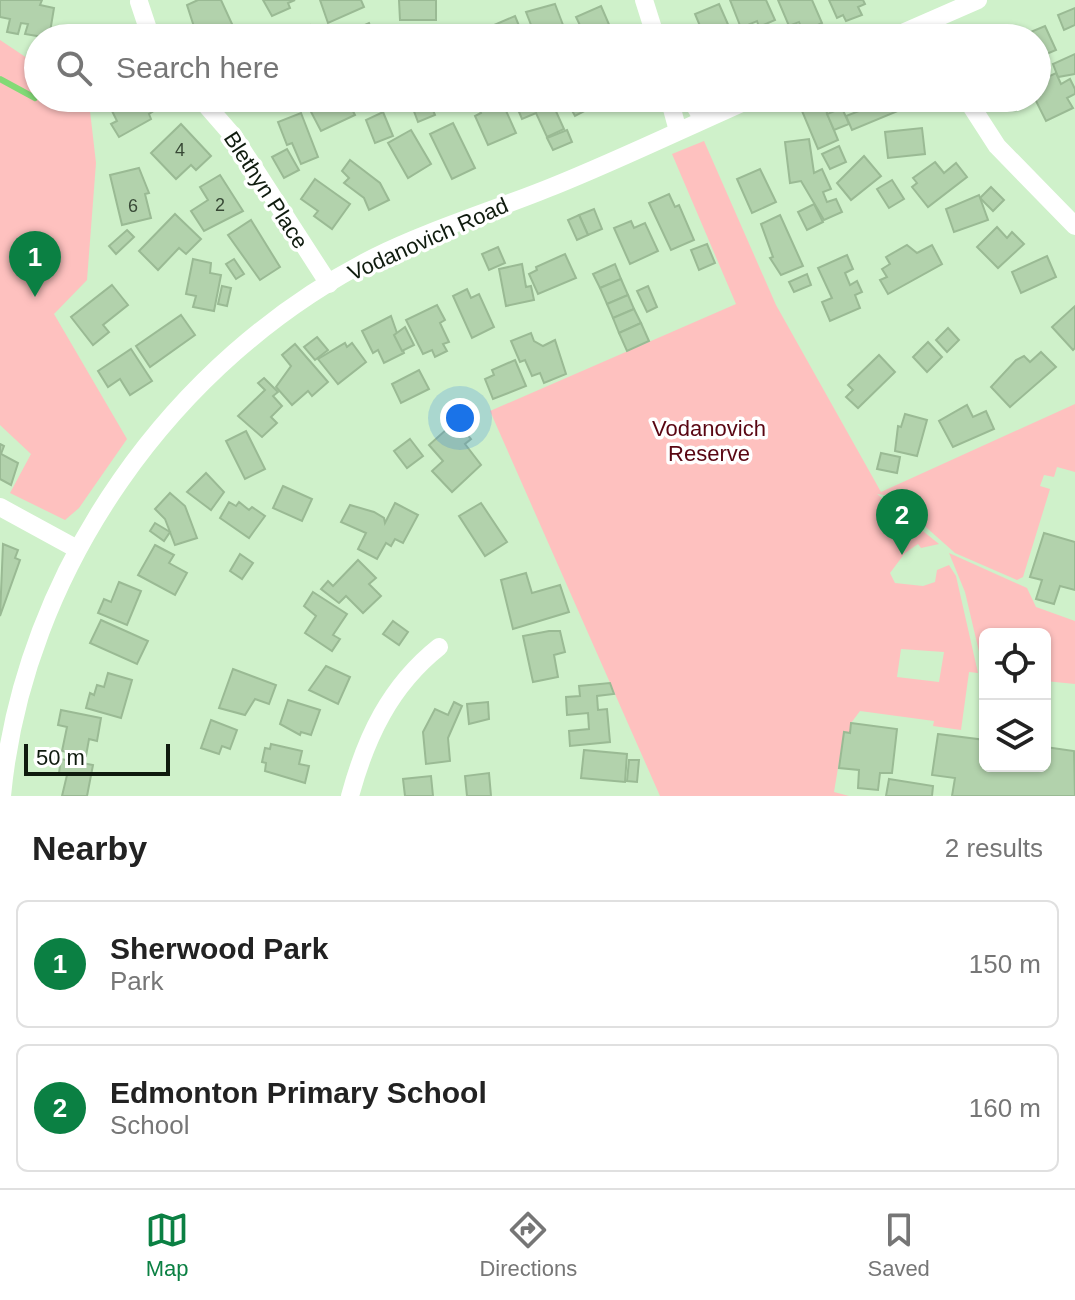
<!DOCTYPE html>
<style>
:root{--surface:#fff;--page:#f2f2f2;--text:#222;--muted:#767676;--line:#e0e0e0;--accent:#0b8043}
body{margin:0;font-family:Helvetica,sans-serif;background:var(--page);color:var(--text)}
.controls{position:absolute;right:24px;bottom:24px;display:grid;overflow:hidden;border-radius:12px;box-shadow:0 2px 6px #0004}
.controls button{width:72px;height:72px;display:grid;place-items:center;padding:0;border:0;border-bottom:2px solid var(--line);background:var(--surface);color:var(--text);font:40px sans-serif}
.scale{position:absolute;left:24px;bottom:20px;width:146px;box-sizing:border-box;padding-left:8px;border:4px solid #0f1b0e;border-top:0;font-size:22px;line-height:28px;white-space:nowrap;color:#0f1b0e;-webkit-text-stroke:6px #fff;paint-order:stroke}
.you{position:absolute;left:460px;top:418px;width:28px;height:28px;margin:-20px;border:6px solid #fff;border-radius:50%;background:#1a73e8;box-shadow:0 0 0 12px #1a73e833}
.badge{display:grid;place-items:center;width:52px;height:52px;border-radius:50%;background:var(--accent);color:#fff;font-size:26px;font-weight:700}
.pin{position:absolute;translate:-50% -66px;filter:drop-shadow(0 2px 4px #0008)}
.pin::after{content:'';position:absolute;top:42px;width:28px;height:24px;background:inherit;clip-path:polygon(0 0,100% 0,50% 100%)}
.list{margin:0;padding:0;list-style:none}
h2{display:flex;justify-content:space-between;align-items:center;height:104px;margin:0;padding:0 32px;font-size:34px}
h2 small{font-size:26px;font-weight:400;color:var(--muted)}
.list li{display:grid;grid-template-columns:52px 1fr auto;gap:24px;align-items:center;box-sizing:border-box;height:128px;margin:0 16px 16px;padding:0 16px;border:2px solid var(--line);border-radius:12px}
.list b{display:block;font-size:30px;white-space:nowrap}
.list p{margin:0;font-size:26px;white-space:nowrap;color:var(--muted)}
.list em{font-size:26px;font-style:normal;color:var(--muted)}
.icon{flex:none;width:44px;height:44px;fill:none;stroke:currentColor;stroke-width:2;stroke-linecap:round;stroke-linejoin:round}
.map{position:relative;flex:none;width:1075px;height:796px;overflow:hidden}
.search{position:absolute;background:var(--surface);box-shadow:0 2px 6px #0004;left:24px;right:24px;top:24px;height:88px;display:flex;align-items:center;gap:20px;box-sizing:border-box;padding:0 28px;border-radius:44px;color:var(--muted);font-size:30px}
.sheet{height:392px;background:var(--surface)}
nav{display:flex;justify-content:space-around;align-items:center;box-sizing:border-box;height:112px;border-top:2px solid var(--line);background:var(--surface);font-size:22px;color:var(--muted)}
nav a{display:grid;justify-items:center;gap:4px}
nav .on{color:var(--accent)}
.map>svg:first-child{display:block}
.green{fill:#fec1bf;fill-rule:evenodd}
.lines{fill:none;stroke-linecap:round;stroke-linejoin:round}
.stream{stroke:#83da76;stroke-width:6}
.building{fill:#b2d2ac;stroke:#9aba94;stroke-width:2}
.street{stroke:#fff;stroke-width:18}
.labels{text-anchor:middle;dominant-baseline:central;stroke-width:7;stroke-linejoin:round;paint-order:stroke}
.number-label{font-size:18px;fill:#384936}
.street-label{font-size:22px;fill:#0f1b0e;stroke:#fff}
.park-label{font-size:22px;fill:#590612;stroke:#fff}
</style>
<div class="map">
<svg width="1075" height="796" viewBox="0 0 1075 796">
<rect width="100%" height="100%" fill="#cff1ca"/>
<g class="green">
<path d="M0,40L30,60L38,56V98H75L90,111L96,163L87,280L54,314L127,439L79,508L65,520L10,493L31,454L0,425Z"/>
<path d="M704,141L776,305L881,492L1075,404V472L1057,467L1054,477L1044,475L1040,486L1050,489L1023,577L1017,580L955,553L891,496L877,494L939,544L921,548L918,544L905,553L890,573L895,583L923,586L935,582L937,570L949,565L956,576L978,673L969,672L961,730L933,726L934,721L860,711L851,723L850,733L844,732L834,792L849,796H660L490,411L736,304L672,154ZM901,649L944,652L939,682L897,677Z"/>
<path d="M949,553L1027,588L1036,607L1075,621V684L1045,681V634H985L984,673L965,592Z"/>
</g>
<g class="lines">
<path class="stream" d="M0,79L35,98"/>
</g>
<g class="building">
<path d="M0,0H42L40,5L54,8L49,38L25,34L28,24L21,23L18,34L7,32L10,19L0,17Z"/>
<path d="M198,0H221L238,37L202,38L199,31L196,33L187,5Z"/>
<path d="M263,0H295L288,3L290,8L272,16Z"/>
<path d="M320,0H361L364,7L328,23Z"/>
<path d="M399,0H436V20H400Z"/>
<path d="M730,0H766L775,20L759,27L757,21L741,28Z"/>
<path d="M778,0H812L822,23L803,32L799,22L789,26Z"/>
<path d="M829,0H863L865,4L858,7L862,15L846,21L843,15L837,18Z"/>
<path d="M555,4L568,38L535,35L526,12Z"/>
<path d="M719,4L734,38H705L695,14Z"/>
<path d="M601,6L614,36L586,38L576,17Z"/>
<path d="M1075,8V25L1064,30L1058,15Z"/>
<path d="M515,16L524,38H500L494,25Z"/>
<path d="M369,23L375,38H341L340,36Z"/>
<path d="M310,25L317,38H300L296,31Z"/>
<path d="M1045,26L1056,50L1037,58V38L1021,36Z"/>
<path d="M1075,54V74L1058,77L1053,64Z"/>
<path d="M1056,73L1061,84L1070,79L1075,89V94L1067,98L1073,108L1046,121L1035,99L1040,96L1037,82Z"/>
<path d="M127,98H151L157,109L149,114L151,119L119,137L111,124L117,121L112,111Z"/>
<path d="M257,98H286L287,99L261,109Z"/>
<path d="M335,98H346L355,115L321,131L309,108Z"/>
<path d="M409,98H428L435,115L418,122Z"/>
<path d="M484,98H492L496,107L503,104L516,133L488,145L475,116L481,113L478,106L486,103Z"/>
<path d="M513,98H550L564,129L547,137L536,113L522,119Z"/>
<path d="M565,98H595L598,104L575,116Z"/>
<path d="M860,98H901L905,108L852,130L846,116L859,111L854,101Z"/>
<path d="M822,102H826L825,108L838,140L818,149L802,111Z"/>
<path d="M842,108L849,124L834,130L827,114Z"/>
<path d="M383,112L393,136L375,143L366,120Z"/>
<path d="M301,113L318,157L301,164L292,143L287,145L278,122Z"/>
<path d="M453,123L475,168L452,179L430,134Z"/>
<path d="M181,124L211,156L196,170L191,165L176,179L151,153Z"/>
<path d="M922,128L925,154L888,158L885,132Z"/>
<path d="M411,130L431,164L408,178L388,143Z"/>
<path d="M567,130L572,142L553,150L547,138Z"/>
<path d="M809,139L814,173L822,169L831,189L823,192L827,202L836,199L842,212L824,220L801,181L790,183L785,142Z"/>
<path d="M839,146L846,162L830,169L822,154Z"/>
<path d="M287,149L299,170L284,178L272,157Z"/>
<path d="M864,156L881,176L851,200L837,183Z"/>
<path d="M350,160L380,183L389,200L369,210L364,198L344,183L349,178L342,171Z"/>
<path d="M935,162L944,173L956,163L967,177L928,207L912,187L917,183L913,178Z"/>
<path d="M139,168L149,193L145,194L151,218L122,225L110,175Z"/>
<path d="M760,169L776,202L752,213L737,179Z"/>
<path d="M220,175L243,211L204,231L191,211L208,200L200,187Z"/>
<path d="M315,179L350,204L332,229L314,216L318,211L301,199Z"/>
<path d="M892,180L904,199L889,208L877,189Z"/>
<path d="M991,187L1004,200L993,211L980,198Z"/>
<path d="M669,194L675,207L679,205L694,240L671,250L649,203Z"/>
<path d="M979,195L988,220L954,232L946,209Z"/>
<path d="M814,204L823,222L807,230L798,212Z"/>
<path d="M594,209L602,229L588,235L579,215Z"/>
<path d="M175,214L201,239L186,254L179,248L158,270L139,251Z"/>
<path d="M579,215L588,235L577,240L568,220Z"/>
<path d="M780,215L803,266L781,275L770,258L773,257L761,224Z"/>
<path d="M251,220L280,267L260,280L228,235Z"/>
<path d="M631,221L634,228L645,223L658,251L630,264L614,228Z"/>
<path d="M997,227L1007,238L1012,232L1024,244L998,268L977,247Z"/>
<path d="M127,230L134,237L116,254L109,246Z"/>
<path d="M707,244L715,263L699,270L691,250Z"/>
<path d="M907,245L917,253L932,245L942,264L888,294L880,280L887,277L882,269L890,264L886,257Z"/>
<path d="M498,247L505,263L489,270L482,254Z"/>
<path d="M565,254L576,278L538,294L529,274L537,270L536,267Z"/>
<path d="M847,255L853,269L845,273L850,285L857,281L862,292L855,295L860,308L830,321L822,302L832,298L818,268Z"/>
<path d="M1047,256L1056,277L1021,293L1012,272Z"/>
<path d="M193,259L211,263L210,273L221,275L214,311L193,307L196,296L186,294Z"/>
<path d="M234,259L244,274L236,279L226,264Z"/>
<path d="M522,264L526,287L531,286L534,300L506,306L499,269Z"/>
<path d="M615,264L621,279L600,288L593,274Z"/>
<path d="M807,274L811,285L794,292L789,282Z"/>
<path d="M621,279L628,295L607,304L600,288Z"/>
<path d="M112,285L128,305L103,325L109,332L93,345L71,317Z"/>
<path d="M222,286L231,288L227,306L218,304Z"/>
<path d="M648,286L657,307L647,312L637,291Z"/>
<path d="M467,289L471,298L479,294L494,327L472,338L453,296Z"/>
<path d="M628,295L634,309L613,318L607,304Z"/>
<path d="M437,305L445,320L440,323L449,342L443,344L447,351L435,357L432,350L423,354L406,320Z"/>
<path d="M1075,306V348L1073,350L1052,327Z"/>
<path d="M634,309L641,323L619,333L613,318Z"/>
<path d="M181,315L195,335L150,367L136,346Z"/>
<path d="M391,316L404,353L384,363L378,350L373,353L362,331Z"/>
<path d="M641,323L649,341L627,351L619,333Z"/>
<path d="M405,327L414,345L402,351L394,335Z"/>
<path d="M948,328L959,340L947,352L936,340Z"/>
<path d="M531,333L534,341L543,346L555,340L566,374L544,383L540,373L532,376L525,360L520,362L511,341Z"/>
<path d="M317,337L328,350L315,360L304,347Z"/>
<path d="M928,342L942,357L927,372L913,357Z"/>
<path d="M345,343L347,347L352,343L366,362L338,384L318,359Z"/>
<path d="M295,344L328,382L312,396L308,391L292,405L276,387L291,366L282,355Z"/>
<path d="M131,349L152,381L130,395L120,379L108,387L98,371Z"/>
<path d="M1041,352L1056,367L1010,407L991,387L1016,360L1024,356L1030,362Z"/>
<path d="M879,355L895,372L858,408L846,397L853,390L848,385Z"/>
<path d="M515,360L526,386L493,399L485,379L494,375L492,370Z"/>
<path d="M419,370L429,389L401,403L392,384Z"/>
<path d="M264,378L278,392L273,396L282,406L271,417L277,423L262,437L238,416L265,390L258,383Z"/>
<path d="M967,405L973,417L986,411L994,429L953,447L939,421Z"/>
<path d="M905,414L927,420L917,456L895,451L898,426L901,427Z"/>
<path d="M456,421L471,439L465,444L481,465L452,492L432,471L443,461L429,445Z"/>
<path d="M246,431L265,469L245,479L226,441Z"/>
<path d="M410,439L423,456L407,468L394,451Z"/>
<path d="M0,444L4,446L1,454L18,463L11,485L0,479Z"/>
<path d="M881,453L900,457L897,473L877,469Z"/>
<path d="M206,473L224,492L211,510L187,492Z"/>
<path d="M283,486L312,499L302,521L273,508Z"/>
<path d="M170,493L185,506L197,538L175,545L165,519L155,509Z"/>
<path d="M229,502L236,506L239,502L249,510L252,507L265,516L249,538L220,518Z"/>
<path d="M395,503L418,515L403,543L395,539L391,546L386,543L377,559L358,549L366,533L341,522L350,505L374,512L384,518L385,523Z"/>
<path d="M481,503L507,542L485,556L459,516Z"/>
<path d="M155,523L170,532L164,541L150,531Z"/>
<path d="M1044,533L1075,542V590L1060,586L1054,604L1036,599L1042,580L1030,577Z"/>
<path d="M3,544L18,550L15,558L20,560L0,616Z"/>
<path d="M155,545L174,555L169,563L187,573L175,595L138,575Z"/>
<path d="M240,554L253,563L242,579L230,571Z"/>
<path d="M358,560L376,578L369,584L381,596L363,613L346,596L339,603L321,589L328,581L333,586Z"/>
<path d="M526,573L532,593L560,585L569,612L513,629L501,580Z"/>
<path d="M119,582L141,591L127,625L98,613L104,599L111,602Z"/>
<path d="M313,592L347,614L333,635L340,639L332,651L305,633L316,616L304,606Z"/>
<path d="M101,620L148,641L137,664L90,643Z"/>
<path d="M393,621L408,632L399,645L383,634Z"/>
<path d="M549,631H560L565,652L554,655L558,677L533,682L523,636Z"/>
<path d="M326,666L350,677L338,704L309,690Z"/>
<path d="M233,669L276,685L269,704L255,699L245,715L219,708Z"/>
<path d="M108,673L132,680L121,718L86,708L90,693L94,695L97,685L104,687Z"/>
<path d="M610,683L614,694L597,696L598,710L607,709L610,742L570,746L569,731L589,729L588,713L567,715L566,697L580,696L579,686Z"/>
<path d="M288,700L320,710L311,735L301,732L300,735L280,724Z"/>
<path d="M454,702L462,706L448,738L450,761L426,764L423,732L435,709L448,715Z"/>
<path d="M488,702L489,719L469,724L467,704Z"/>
<path d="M61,710L101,718L97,741L89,739L86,756L62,751L67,727L58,725Z"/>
<path d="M211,720L237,730L230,749L222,746L219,754L201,748Z"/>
<path d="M851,723L897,729L892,773H880L878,790L858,788L859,770L839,768L844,732L850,733Z"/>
<path d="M938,734L985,740V766H1045V747L1074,751L1075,796H952L955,778L932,775Z"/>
<path d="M271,744L302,751L299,764L309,766L305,783L265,771L266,763L262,762L265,748L270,749Z"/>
<path d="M584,750L627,754L625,782L581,778Z"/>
<path d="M61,759L93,765L87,796H62L67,775L59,773Z"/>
<path d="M629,760H639L637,782L627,781Z"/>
<path d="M489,773L491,796H467L465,776Z"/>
<path d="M431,776L433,796H405L403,779Z"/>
<path d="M889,779L933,786L932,796H886Z"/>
</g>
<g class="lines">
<g class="street">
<path d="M644,0L656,38"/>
<path d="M139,2L151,38"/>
<path d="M891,38L978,0"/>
<path d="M200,98L234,137L329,284"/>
<path d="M669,98L678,131"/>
<path d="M690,98L703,119"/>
<path d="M966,98L997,146L1075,226"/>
<path d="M0,507L77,549"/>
<path d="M2,796C23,571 173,359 375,257C432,229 495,210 554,186C621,159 687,127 753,98"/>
<path d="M350,796C366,737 390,686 439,647"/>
</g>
</g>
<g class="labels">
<g class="number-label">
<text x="180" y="150">4</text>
<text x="220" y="205">2</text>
<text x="133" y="206">6</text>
</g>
<g class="street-label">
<text transform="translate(266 190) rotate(57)">Blethyn Place</text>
<text transform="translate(428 239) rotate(-24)">Vodanovich Road</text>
</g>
<g class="park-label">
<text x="709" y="428">Vodanovich<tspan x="709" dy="25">Reserve</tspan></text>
</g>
</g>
</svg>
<div class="controls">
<button><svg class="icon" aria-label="locate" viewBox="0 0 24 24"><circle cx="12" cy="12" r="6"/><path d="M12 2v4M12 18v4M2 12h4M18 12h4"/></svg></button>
<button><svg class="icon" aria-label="layers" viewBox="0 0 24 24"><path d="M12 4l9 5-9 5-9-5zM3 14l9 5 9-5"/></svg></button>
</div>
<div class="scale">50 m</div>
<div class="you"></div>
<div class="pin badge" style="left:35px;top:297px">1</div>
<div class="pin badge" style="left:902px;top:555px">2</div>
<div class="search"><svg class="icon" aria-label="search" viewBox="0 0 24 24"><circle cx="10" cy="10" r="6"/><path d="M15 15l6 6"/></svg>Search here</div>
</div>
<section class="sheet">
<h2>Nearby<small>2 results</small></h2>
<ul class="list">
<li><span class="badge">1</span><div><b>Sherwood Park</b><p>Park</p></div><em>150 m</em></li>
<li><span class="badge">2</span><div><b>Edmonton Primary School</b><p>School</p></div><em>160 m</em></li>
</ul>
</section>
<nav>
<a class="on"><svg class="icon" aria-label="map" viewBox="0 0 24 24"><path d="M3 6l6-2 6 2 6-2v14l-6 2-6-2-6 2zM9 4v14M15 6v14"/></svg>Map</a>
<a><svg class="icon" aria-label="directions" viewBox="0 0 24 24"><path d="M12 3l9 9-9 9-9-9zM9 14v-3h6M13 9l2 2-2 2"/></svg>Directions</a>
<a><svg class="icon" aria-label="saved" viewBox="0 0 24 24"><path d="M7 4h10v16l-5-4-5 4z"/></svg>Saved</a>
</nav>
